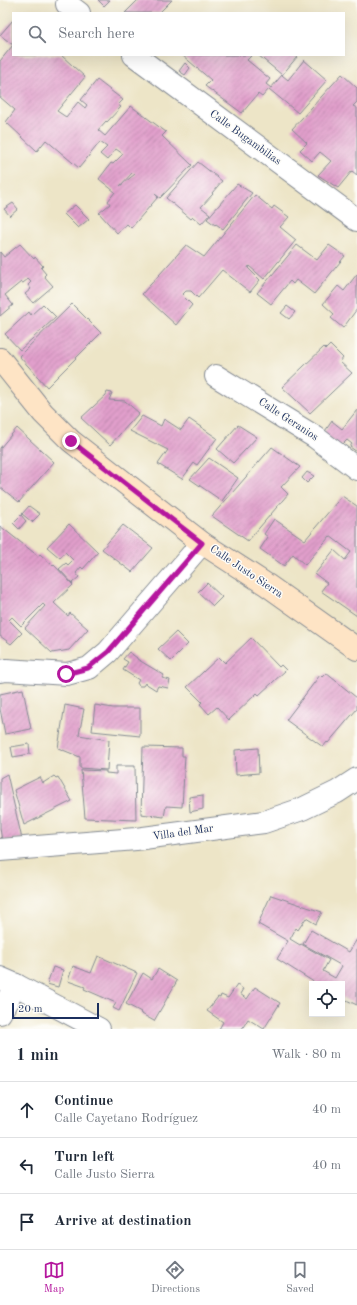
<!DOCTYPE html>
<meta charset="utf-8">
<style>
:root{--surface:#fff;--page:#f6f6f7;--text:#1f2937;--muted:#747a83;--line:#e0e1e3;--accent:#b5179e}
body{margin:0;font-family:"Old Standard TT",serif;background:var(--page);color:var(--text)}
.controls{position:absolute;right:12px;bottom:12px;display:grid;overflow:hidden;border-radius:0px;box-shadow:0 4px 16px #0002}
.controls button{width:36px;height:36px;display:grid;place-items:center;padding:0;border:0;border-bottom:1px solid var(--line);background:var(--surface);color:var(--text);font:20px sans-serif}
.scale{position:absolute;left:12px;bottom:10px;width:87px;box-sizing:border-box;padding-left:4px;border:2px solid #1b2f5e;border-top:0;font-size:11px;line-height:14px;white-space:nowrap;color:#1b2f5e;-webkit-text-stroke:3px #fdfcf7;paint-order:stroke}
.stop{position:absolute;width:12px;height:12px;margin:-9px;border:3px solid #b5179e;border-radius:50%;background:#fff}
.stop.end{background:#b5179e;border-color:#fff;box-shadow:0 1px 4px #0008}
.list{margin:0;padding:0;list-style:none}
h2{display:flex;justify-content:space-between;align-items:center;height:52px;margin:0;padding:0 16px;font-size:17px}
h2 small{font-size:13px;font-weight:400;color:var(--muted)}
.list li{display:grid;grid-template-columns:26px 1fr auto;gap:12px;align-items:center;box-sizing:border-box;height:56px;padding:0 16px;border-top:1px solid var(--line)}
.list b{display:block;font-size:15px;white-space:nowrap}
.list p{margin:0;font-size:13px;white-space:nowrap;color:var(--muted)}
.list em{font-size:13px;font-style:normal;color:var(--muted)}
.icon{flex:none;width:22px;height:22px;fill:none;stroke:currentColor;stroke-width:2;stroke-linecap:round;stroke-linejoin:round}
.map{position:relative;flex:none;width:357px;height:1029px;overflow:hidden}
.search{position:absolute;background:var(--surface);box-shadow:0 4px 16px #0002;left:12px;right:12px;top:12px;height:44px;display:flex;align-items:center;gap:10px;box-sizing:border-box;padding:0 14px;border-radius:0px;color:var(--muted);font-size:15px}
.sheet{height:220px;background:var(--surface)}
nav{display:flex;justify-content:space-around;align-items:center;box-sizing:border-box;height:56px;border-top:1px solid var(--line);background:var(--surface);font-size:11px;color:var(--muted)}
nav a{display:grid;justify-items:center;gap:2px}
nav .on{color:var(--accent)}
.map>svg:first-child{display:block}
.building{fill:url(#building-hatch);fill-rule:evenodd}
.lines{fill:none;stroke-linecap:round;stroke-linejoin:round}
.street-casing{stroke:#848a92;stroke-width:24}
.secondary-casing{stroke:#848a92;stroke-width:24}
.street{stroke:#fff;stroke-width:22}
.secondary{stroke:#fee4c5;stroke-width:22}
.route{stroke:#b5179e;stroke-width:5}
.labels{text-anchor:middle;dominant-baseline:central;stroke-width:3;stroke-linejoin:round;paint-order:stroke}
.street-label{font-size:11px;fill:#1b2f5e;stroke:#fdfcf7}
</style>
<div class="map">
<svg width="357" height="1029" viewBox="0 0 357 1029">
<defs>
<pattern id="building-hatch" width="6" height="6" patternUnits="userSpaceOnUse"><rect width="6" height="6" fill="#e19fcb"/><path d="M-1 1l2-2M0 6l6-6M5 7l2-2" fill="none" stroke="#b682a8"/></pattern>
</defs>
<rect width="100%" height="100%" fill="#fdfcf7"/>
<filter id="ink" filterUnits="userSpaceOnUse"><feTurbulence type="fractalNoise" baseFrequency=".025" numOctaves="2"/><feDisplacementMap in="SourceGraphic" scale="8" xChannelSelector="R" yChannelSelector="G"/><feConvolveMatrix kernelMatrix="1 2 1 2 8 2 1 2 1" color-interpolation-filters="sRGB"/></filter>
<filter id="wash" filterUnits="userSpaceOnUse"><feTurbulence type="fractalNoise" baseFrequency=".012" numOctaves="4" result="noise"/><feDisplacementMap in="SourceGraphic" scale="16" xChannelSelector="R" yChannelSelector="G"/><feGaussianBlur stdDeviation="0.9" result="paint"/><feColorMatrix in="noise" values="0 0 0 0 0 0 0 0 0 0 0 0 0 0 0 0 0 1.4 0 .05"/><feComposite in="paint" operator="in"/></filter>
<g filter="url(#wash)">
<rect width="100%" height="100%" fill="#ede5c7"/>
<g id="blocks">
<g class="building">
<path d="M98,0H110L104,6Z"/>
<path d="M138,0H172L159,13H125Z"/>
<path d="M13,20V45L0,35Z"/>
<path d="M13,45V55H61L85,77L57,111L66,117L78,102L85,108L87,105L81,100L97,80L123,100L118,105L121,107L107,122L106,121L98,130L105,136L131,106L166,132L162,136L192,165L160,198L155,194L158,197L131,228L127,224L117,233L99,213L110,204L108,201L115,192L99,179L111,163L113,164L123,154L116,149L107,160L100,154L107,147L100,142L79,168L46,140L37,151L6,122L15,110L0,97V61ZM133,172L135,174L120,186Z"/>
<path d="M182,55H252L247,60L270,79L266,84L271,88L282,75L288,80L304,60L327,80L298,113L269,89L262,97L258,94L242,113L205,86L211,80Z"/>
<path d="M258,55H295L297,57L282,75Z"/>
<path d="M185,63L190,68L185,75L179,71Z"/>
<path d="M342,74L357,88V102L353,106L357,108V175L352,171L338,188L318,175L331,161L320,152L312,161L300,150L307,143L292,129Z"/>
<path d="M198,162L222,181L212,193L213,194L201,207L210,214L201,224L193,217L191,219L166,198Z"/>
<path d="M237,184L252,193L223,229L216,224L215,225L207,219Z"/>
<path d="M255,195L272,209L274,206L289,217L280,227L296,240L264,279L249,266L248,268L260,280L250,292L222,270L198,298L191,291H186L182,295L192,305L176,325L142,294L186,245L204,257Z"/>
<path d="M13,203L18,209L10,216L4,209Z"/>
<path d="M75,205L89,219L78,228L64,214Z"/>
<path d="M20,244L34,259L35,257L43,266L41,268L46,274L44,276L53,286L33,303L25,294L31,289L28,285L31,282L28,279L23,283L21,282L5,295L13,305L0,316V252L4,257Z"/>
<path d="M297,245L317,260L329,245L345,256L314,294L296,280L293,284L290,281L271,304L257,293Z"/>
<path d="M357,274V309L343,328L331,318L334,314L323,304L338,286L344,291Z"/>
<path d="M43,304L56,317L20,350L5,334L29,312L31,315Z"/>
<path d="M72,304L101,333L47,387L19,356Z"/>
<path d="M287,306L295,312L289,319L281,313Z"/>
<path d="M330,345L343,358L340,362L352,373L310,413L282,387L324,347L326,349Z"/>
<path d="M107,392L112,393L109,400L125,401L139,413L110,445L81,418L106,395Z"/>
<path d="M357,410V452L350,447L352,444L347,440L340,447L323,434L332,421L342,429Z"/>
<path d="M142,416L161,426L164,419L181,430L189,419L217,438L197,465L194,463L182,479L158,464L168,450L130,431Z"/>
<path d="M238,425L257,437L233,463L217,449Z"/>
<path d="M17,428L54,462L19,502L0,487V448Z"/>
<path d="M272,447L300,467L281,487L288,494L248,541L212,516Z"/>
<path d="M209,458L238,478L222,501L190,479Z"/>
<path d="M307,472L314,476L307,483L302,478Z"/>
<path d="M342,496L357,506V616L321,591L327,583L315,574L334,550L345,560L351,552L330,536L305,565L293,554L284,566L260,549L268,537L264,534L274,519L305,540Z"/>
<path d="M29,506L40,514L32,522L22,514Z"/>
<path d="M21,515L26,521L19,529L13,523Z"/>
<path d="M69,524L98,552L83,569L81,567L76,573L79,577L72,583L59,569L66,563L68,565L73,560L65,552L60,558L47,547Z"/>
<path d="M123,525L153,548L132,572L102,549Z"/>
<path d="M0,526L38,556L40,554L53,566L54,565L73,585L54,603L68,616L70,613L88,629L69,650L52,653L25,628L45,606L43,604L21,626L12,617L9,620L22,633L11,644L0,636Z"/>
<path d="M207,583L222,597L213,606L198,592Z"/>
<path d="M176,632L188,644L171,661L158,649Z"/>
<path d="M251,638L279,667L281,665L286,670L259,695L257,693L229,720L217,707L209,714L200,704L202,702L187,687L219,657L225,663Z"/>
<path d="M129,652L137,658V659L164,675L162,678L170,680L168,688L158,686L156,690L145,683L143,686H139L137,683L139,680L123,670L128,662L123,659Z"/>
<path d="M326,673L357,698V709L328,743L327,742L323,747L286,720L320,675L322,677Z"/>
<path d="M23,689L31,729L5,734L0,709V694Z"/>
<path d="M65,705L84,709L79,735L109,740L107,770L80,768V757L58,748Z"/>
<path d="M95,705L113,708H140V736L92,731Z"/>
<path d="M29,744L30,754L13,757L11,747Z"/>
<path d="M143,747L182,748V756H185L182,807L166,806L164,817L141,814Z"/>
<path d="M258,748L259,773L236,775L235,750Z"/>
<path d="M116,766H135L136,820L85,818L81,770L106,771V773L116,774Z"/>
<path d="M7,774L22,839L2,841L0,828V778Z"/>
<path d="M54,776L56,778L58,777L72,801L24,825L14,790L40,777L43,783Z"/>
<path d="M203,795V809L190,812L189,797Z"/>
<path d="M271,895L322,912L316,924L306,918L298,930L296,928L290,939L300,945L301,944L329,960L323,971L335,978L342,966L303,944L311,930L349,952L357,939V1005L342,998V984H317L277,959L288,941L258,924Z"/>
<path d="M98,956L137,973L119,1011L113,1008L116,1003L84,989L85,987L68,981L73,966L91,973Z"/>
<path d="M53,967L63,970L58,987L47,984Z"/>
<path d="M158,969L177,981L154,1021L140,1013L141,1012L126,1004L143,973L152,979Z"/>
<path d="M237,985L243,989L240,994L247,999L255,987L280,1003L264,1029L248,1019L242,1029H219L223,1022L207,1011L218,997L220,998L221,995L228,998Z"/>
</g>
</g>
</g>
<g filter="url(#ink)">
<use href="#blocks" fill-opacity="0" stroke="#848a92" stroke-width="1"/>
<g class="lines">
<defs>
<g id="street">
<path d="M67,4L79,13"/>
<path d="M134,55L357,220"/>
<path d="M216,376L315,437L357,469"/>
<path d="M0,671L6,670L67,674L89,668L108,652L202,543"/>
<path d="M0,850L136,839L264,822L302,809L337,792L357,779"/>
<path d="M0,978L16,985L99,1029"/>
<path d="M0,1013L16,985"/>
</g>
<path id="secondary" d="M0,359L43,413L71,441L202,543L267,585L357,649"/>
</defs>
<use href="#street" class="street-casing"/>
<use href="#secondary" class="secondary-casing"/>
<use href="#street" class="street"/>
<use href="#secondary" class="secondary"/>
</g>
</g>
<g class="lines" filter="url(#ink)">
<path class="route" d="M66,674L88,668L108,652L202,543L71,441"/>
</g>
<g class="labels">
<g class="street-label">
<text transform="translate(245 138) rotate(36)">Calle Bugambilias</text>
<text transform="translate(288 420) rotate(33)">Calle Geranios</text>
<text transform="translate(246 572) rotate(34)">Calle Justo Sierra</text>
<text transform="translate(183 833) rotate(-8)">Villa del Mar</text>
</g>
</g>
</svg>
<div class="controls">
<button><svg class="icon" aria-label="locate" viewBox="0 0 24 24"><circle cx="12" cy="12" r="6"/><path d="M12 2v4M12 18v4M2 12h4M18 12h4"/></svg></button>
</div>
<div class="scale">20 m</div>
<div class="stop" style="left:66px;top:674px"></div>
<div class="stop end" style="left:71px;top:441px"></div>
<div class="search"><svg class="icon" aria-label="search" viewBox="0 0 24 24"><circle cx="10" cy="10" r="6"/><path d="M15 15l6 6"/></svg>Search here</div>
</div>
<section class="sheet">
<h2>1 min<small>Walk · 80 m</small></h2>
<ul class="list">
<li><svg class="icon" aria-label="ahead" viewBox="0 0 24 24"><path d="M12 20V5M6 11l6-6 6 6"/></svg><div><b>Continue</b><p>Calle Cayetano Rodríguez</p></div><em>40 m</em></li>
<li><svg class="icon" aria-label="left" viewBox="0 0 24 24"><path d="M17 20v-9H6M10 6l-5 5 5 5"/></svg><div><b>Turn left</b><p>Calle Justo Sierra</p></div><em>40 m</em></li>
<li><svg class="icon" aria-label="arrive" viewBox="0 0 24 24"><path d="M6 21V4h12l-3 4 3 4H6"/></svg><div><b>Arrive at destination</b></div></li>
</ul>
</section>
<nav>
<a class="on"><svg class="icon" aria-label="map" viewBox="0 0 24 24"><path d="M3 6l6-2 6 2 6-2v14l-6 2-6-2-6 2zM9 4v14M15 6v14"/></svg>Map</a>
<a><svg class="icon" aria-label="directions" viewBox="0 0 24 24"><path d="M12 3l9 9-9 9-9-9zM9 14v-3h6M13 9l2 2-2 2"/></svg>Directions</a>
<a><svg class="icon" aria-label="saved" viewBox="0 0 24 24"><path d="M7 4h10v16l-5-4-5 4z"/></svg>Saved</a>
</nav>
